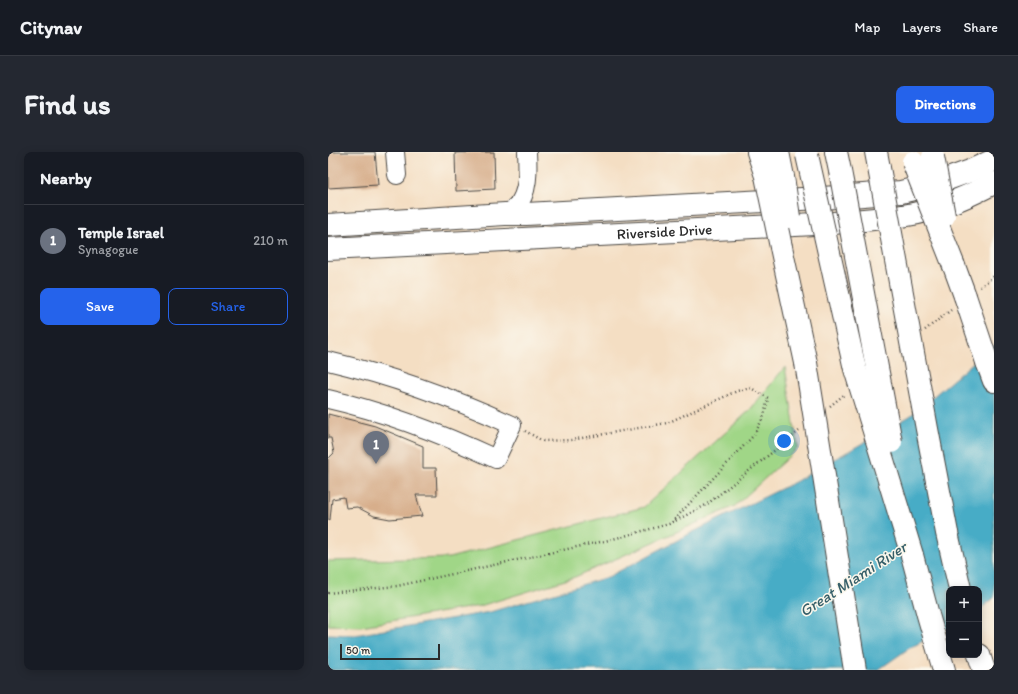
<!DOCTYPE html>
<meta charset="utf-8">
<style>
:root{--surface:#171b24;--page:#242831;--text:#f1f3f6;--muted:#9ea1a6;--line:#363941;--accent:#2563eb}
body{margin:0;font-family:Itim,sans-serif;background:var(--page);color:var(--text)}
.controls{position:absolute;right:12px;bottom:12px;display:grid;overflow:hidden;border-radius:8px;box-shadow:0 2px 10px #0003}
.controls button{width:36px;height:36px;display:grid;place-items:center;padding:0;border:0;border-bottom:1px solid var(--line);background:var(--surface);color:var(--text);font:20px sans-serif}
.scale{position:absolute;left:12px;bottom:10px;width:100px;box-sizing:border-box;padding-left:4px;border:2px solid #2b2b2b;border-top:0;font-size:11px;line-height:14px;white-space:nowrap;color:#2b2b2b;-webkit-text-stroke:3px #fbf7ec;paint-order:stroke}
.you{position:absolute;left:456px;top:289px;width:14px;height:14px;margin:-10px;border:3px solid #fff;border-radius:50%;background:#1a73e8;box-shadow:0 0 0 6px #1a73e833}
.badge{display:grid;place-items:center;width:26px;height:26px;border-radius:50%;background:var(--accent);color:#fff;font-size:13px;font-weight:700}
.pin{position:absolute;translate:-50% -33px;filter:drop-shadow(0 1px 2px #0008)}
.pin::after{content:'';position:absolute;top:21px;width:14px;height:12px;background:inherit;clip-path:polygon(0 0,100% 0,50% 100%)}
.list{margin:0;padding:0;list-style:none}
h2{display:flex;justify-content:space-between;align-items:center;height:52px;margin:0;padding:0 16px;font-size:17px}
h2 small{font-size:13px;font-weight:400;color:var(--muted)}
.list li{display:grid;grid-template-columns:26px 1fr auto;gap:12px;align-items:center;box-sizing:border-box;height:72px;padding:0 16px;border-top:1px solid var(--line)}
.list b{display:block;font-size:15px;white-space:nowrap}
.list p{margin:0;font-size:13px;white-space:nowrap;color:var(--muted)}
.list em{font-size:13px;font-style:normal;color:var(--muted)}
.actions{display:flex;gap:8px;padding:12px 16px}
.actions a{flex:1;padding:9px 0;border:1px solid var(--accent);border-radius:8px;text-align:center;font-size:14px;color:var(--accent)}
.actions .main{background:var(--accent);color:#fff}
.map{position:relative;flex:none;width:666px;height:518px;overflow:hidden;border-radius:8px}
header{display:flex;align-items:center;gap:24px;box-sizing:border-box;height:56px;padding:0 20px;background:var(--surface);border-bottom:1px solid var(--line)}
header strong{font-size:19px}
nav{display:flex;gap:22px;margin-inline-start:auto;font-size:14px}
.intro{display:flex;align-items:center;justify-content:space-between;box-sizing:border-box;height:96px;padding:0 24px}
h1{margin:0;font-size:28px}
.button{padding:10px 18px;border-radius:8px;background:var(--accent);color:#fff;font-size:14px;font-weight:700}
main{display:flex;gap:24px;padding:0 24px}
aside{flex:1;background:var(--surface);border-radius:8px;box-shadow:0 2px 10px #0003}
.map>svg:first-child{display:block}
.green{fill:#a0d687;stroke:#668059}
.water{fill:#47acc6;stroke:#396c78}
.building{fill:#d7ae8b}
.lines{fill:none;stroke-linecap:round;stroke-linejoin:round}
.minor-casing{stroke:#494642;stroke-width:20}
.major-casing{stroke:#494642;stroke-width:24}
.highway-casing{stroke:#494642;stroke-width:24}
.path{stroke:#494642;stroke-width:2.5;stroke-dasharray:1 3;stroke-linecap:butt}
.minor{stroke:#fff;stroke-width:18}
.major{stroke:#fff;stroke-width:22}
.highway{stroke:#fff;stroke-width:22}
.highway-bridge-casing{stroke:#494642;stroke-width:24;stroke-linecap:butt}
.highway-bridge{stroke:#fff;stroke-width:22}
.labels{text-anchor:middle;dominant-baseline:central;stroke-width:3;stroke-linejoin:round;paint-order:stroke}
.street-label{font-size:15px;fill:#2b2b2b;stroke:#fbf7ec}
.water-label{font-size:16px;font-style:italic;fill:#365f69;stroke:#fbf7ec}
</style>
<header>
<strong>Citynav</strong>
<nav><a>Map</a><a>Layers</a><a>Share</a></nav>
</header>
<div class="intro"><h1>Find us</h1><a class="button">Directions</a></div>
<main>
<aside>
<h2>Nearby<small></small></h2>
<ul class="list">
<li><span class="badge" style="background:#6b7280">1</span><div><b>Temple Israel</b><p>Synagogue</p></div><em>210 m</em></li>
</ul>
<div class="actions"><a class="main">Save</a><a>Share</a></div>
</aside>
<div class="map">
<svg width="666" height="518" viewBox="0 0 666 518">
<rect width="100%" height="100%" fill="#fbf7ec"/>
<filter id="ink" filterUnits="userSpaceOnUse"><feTurbulence type="fractalNoise" baseFrequency=".025" numOctaves="2"/><feDisplacementMap in="SourceGraphic" scale="8" xChannelSelector="R" yChannelSelector="G"/><feConvolveMatrix kernelMatrix="1 2 1 2 8 2 1 2 1" color-interpolation-filters="sRGB"/></filter>
<filter id="wash" filterUnits="userSpaceOnUse"><feTurbulence type="fractalNoise" baseFrequency=".012" numOctaves="4" result="noise"/><feDisplacementMap in="SourceGraphic" scale="16" xChannelSelector="R" yChannelSelector="G"/><feGaussianBlur stdDeviation="0.9" result="paint"/><feColorMatrix in="noise" values="0 0 0 0 0 0 0 0 0 0 0 0 0 0 0 0 0 1.4 0 .05"/><feComposite in="paint" operator="in"/></filter>
<g filter="url(#wash)">
<rect width="100%" height="100%" fill="#f4dec3"/>
<path class="green" d="M457,215L470,296L407,354L247,425L152,454L33,474L0,473V409L121,406L316,355L421,259Z"/>
<path class="water" d="M666,193V446L651,458V437H621V475L580,497L550,518H0V482L27,483L162,460L280,425L363,381L467,330L582,264Z"/>
<g id="blocks">
<g class="building">
<path d="M0,0H47L50,33L0,36Z"/>
<path d="M166,0L167,37L128,39L127,1Z"/>
<path d="M0,262L47,274L95,294V316H108L109,343H88L94,364L62,367L46,364L29,355L18,356L16,345L4,347L2,368L0,367V307L6,301L3,286H0Z"/>
</g>
</g>
</g>
<g filter="url(#ink)">
<use href="#blocks" fill-opacity="0" stroke="#494642" stroke-width="1"/>
<g class="lines">
<defs>
<g id="minor">
<path d="M67,0L69,23"/>
<path d="M177,62C181,60 185,58 188,55C201,42 200,17 199,0"/>
<path d="M0,209C64,224 125,246 184,273L168,307C114,282 58,260 0,247"/>
</g>
<g id="major">
<path d="M0,73L177,62H198L510,45L573,40L606,32L642,19L666,8"/>
<path id="s1" d="M0,97L506,71C530,68 555,67 580,63C610,58 639,45 666,31"/>
</g>
<g id="highway">
<path d="M430,0L438,24"/>
<path d="M450,0L455,25"/>
<path d="M508,0L512,19"/>
<path d="M548,0L551,16"/>
<path d="M453,95L478,211"/>
<path d="M626,114L637,144"/>
<path d="M659,210L666,229"/>
<path d="M584,403L600,463L616,518"/>
<path d="M651,503L656,518"/>
</g>
</defs>
<use href="#minor" class="minor-casing"/>
<use href="#major" class="major-casing"/>
<use href="#highway" class="highway-casing"/>
<g class="path">
<path d="M652,135L666,124"/>
<path d="M597,178L623,158"/>
<path d="M502,254L517,242"/>
<path d="M197,279L215,289L243,288L339,271L409,239L423,236L440,246L436,264L426,283L344,370"/>
<path d="M0,441L69,434L281,388L341,372L378,353L471,279"/>
</g>
<use href="#minor" class="minor"/>
<use href="#major" class="major"/>
<use href="#highway" class="highway"/>
<defs>
<g id="highway-bridge">
<path d="M479,3L527,217L584,403"/>
<path d="M605,5L616,64"/>
<path d="M585,10L626,114"/>
<path d="M551,16L599,277L619,381L632,437"/>
<path d="M512,19L563,290"/>
<path d="M438,24L453,95"/>
<path d="M455,25L461,65"/>
<path d="M637,144L659,210"/>
<path d="M478,211L527,518"/>
</g>
</defs>
<use href="#highway-bridge" class="highway-bridge-casing"/>
<use href="#highway-bridge" class="highway-bridge"/>
</g>
</g>
<g class="labels">
<g class="street-label">
<text stroke="none"><textPath href="#s1" startOffset="337">Riverside Drive</textPath></text>
</g>
<g class="water-label">
<text transform="translate(525 427) rotate(-33)">Great Miami River</text>
</g>
</g>
</svg>
<div class="controls">
<button>+</button>
<button>−</button>
</div>
<div class="scale">50 m</div>
<div class="you"></div>
<div class="pin badge" style="left:48px;top:312px;background:#6b7280">1</div>
</div>
</main>
